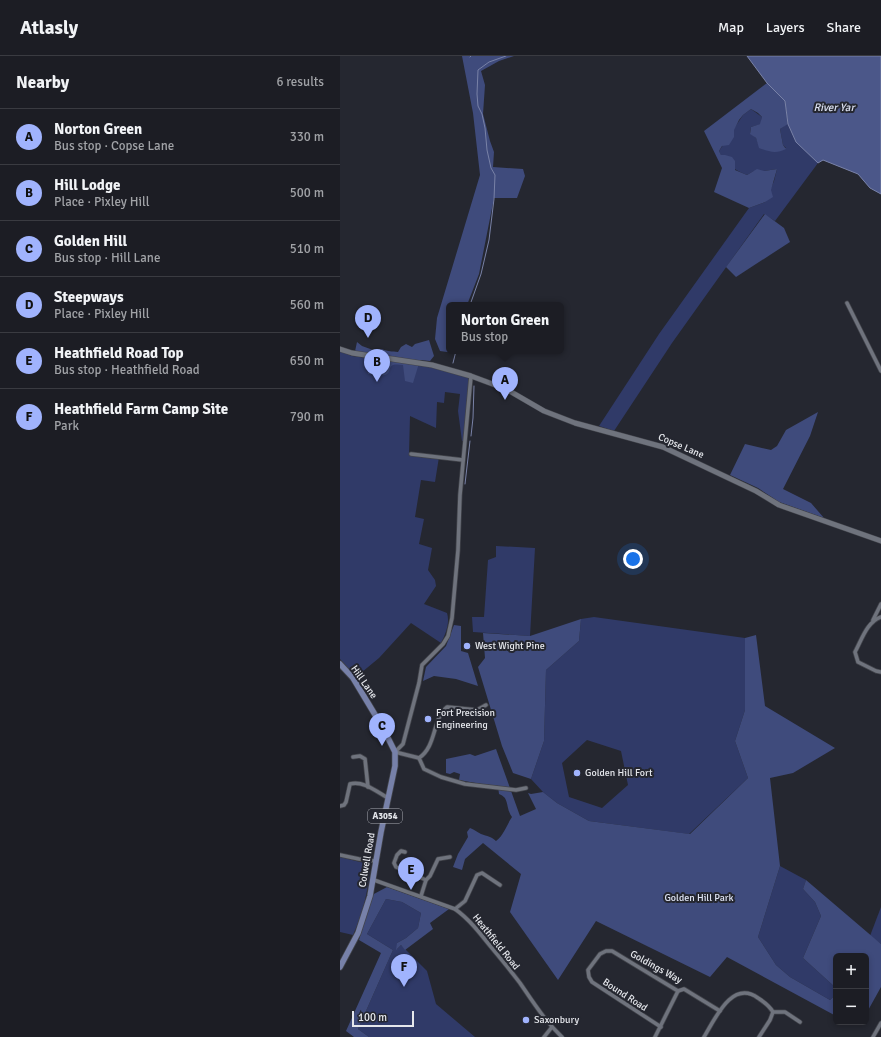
<!DOCTYPE html>
<meta charset="utf-8">
<style>
:root{--surface:#1c1d24;--page:#292a31;--text:#f1f3f6;--muted:#a0a2a6;--line:#3a3b41;--accent:#a0b3fd}
body{margin:0;font-family:Signika,sans-serif;background:var(--page);color:var(--text)}
.controls{position:absolute;right:12px;bottom:12px;display:grid;overflow:hidden;border-radius:6px;box-shadow:0 2px 6px #0003}
.controls button{width:36px;height:36px;display:grid;place-items:center;padding:0;border:0;border-bottom:1px solid var(--line);background:var(--surface);color:var(--text);font:20px sans-serif}
.scale{position:absolute;left:12px;bottom:10px;width:62px;box-sizing:border-box;padding-left:4px;border:2px solid #e5e7ec;border-top:0;font-size:11px;line-height:14px;white-space:nowrap;color:#e5e7ec;-webkit-text-stroke:3px #252730;paint-order:stroke}
.you{position:absolute;left:293px;top:503px;width:14px;height:14px;margin:-10px;border:3px solid #fff;border-radius:50%;background:#1a73e8;box-shadow:0 0 0 6px #1a73e833}
.badge{display:grid;place-items:center;width:26px;height:26px;border-radius:50%;background:var(--accent);color:#111;font-size:13px;font-weight:700}
.pin{position:absolute;translate:-50% -33px;filter:drop-shadow(0 1px 2px #0008)}
.pin::after{content:'';position:absolute;top:21px;width:14px;height:12px;background:inherit;clip-path:polygon(0 0,100% 0,50% 100%)}
.popup{position:absolute;left:106px;top:246px;width:118px;height:52px;box-sizing:border-box;display:grid;place-content:center;border-radius:6px;background:var(--surface);filter:drop-shadow(0 1px 3px #0005);font-size:13px;white-space:nowrap;color:var(--muted)}
.popup b{font-size:15px;color:var(--text)}
.popup::after{content:'';position:absolute;left:50%;top:100%;margin-left:-8px;border:8px solid transparent;border-top-color:var(--surface)}
.list{margin:0;padding:0;list-style:none}
h2{display:flex;justify-content:space-between;align-items:center;height:52px;margin:0;padding:0 16px;font-size:17px}
h2 small{font-size:13px;font-weight:400;color:var(--muted)}
.list li{display:grid;grid-template-columns:26px 1fr auto;gap:12px;align-items:center;box-sizing:border-box;height:56px;padding:0 16px;border-top:1px solid var(--line)}
.list b{display:block;font-size:15px;white-space:nowrap}
.list p{margin:0;font-size:13px;white-space:nowrap;color:var(--muted)}
.list em{font-size:13px;font-style:normal;color:var(--muted)}
.map{position:relative;flex:none;width:541px;height:981px;overflow:hidden}
header{display:flex;align-items:center;gap:24px;box-sizing:border-box;height:56px;padding:0 20px;background:var(--surface);border-bottom:1px solid var(--line)}
header strong{font-size:19px}
nav{display:flex;gap:22px;margin-inline-start:auto;font-size:14px}
main{display:flex}
aside{flex:1;background:var(--surface)}
.map>svg:first-child{display:block}
.green{fill:#303a68;fill-rule:evenodd}
.forest{fill:#3f4b7c}
.water{fill:#4b5789;stroke:#7982a7}
.lines{fill:none;stroke-linecap:round;stroke-linejoin:round}
.stream{stroke:#7982a7;stroke-width:1}
.street-casing{stroke:#42444b;stroke-width:5}
.secondary-casing{stroke:#42444b;stroke-width:6}
.primary-casing{stroke:#42444b;stroke-width:7}
.street{stroke:#6f737d;stroke-width:3.5}
.secondary{stroke:#6f737d;stroke-width:5}
.primary{stroke:#7781a9;stroke-width:5.5}
.poi-dot{fill:#a0b3fd;stroke:#252730;stroke-width:1.5}
.labels{text-anchor:middle;dominant-baseline:central;stroke-width:4;stroke-linejoin:round;paint-order:stroke}
.shield{fill:#252730;stroke:#abadb4;stroke-width:1}
.shield-label{font-size:9px;font-weight:bold;fill:#e5e7ec}
.street-label{font-size:10px;fill:#e5e7ec;stroke:#252730}
.poi-label{font-size:10px;fill:#e5e7ec;stroke:#252730;text-anchor:start}
.park-label{font-size:10px;fill:#dfe4f4;stroke:#252730}
.water-label{font-size:11px;font-style:italic;fill:#dce1f1;stroke:#252730}
</style>
<header>
<strong>Atlasly</strong>
<nav><a>Map</a><a>Layers</a><a>Share</a></nav>
</header>
<main>
<aside>
<h2>Nearby<small>6 results</small></h2>
<ul class="list">
<li><span class="badge">A</span><div><b>Norton Green</b><p>Bus stop · Copse Lane</p></div><em>330 m</em></li>
<li><span class="badge">B</span><div><b>Hill Lodge</b><p>Place · Pixley Hill</p></div><em>500 m</em></li>
<li><span class="badge">C</span><div><b>Golden Hill</b><p>Bus stop · Hill Lane</p></div><em>510 m</em></li>
<li><span class="badge">D</span><div><b>Steepways</b><p>Place · Pixley Hill</p></div><em>560 m</em></li>
<li><span class="badge">E</span><div><b>Heathfield Road Top</b><p>Bus stop · Heathfield Road</p></div><em>650 m</em></li>
<li><span class="badge">F</span><div><b>Heathfield Farm Camp Site</b><p>Park</p></div><em>790 m</em></li>
</ul>
</aside>
<div class="map">
<svg width="541" height="981" viewBox="0 0 541 981">
<rect width="100%" height="100%" fill="#252730"/>
<g class="green">
<path d="M411,53L422,61L421,68L411,71L410,77L416,82L420,92H446L443,89L440,73L448,67L510,107L541,138L530,132L518,118L483,104L478,107L435,165L424,158L332,287L274,375L259,370L319,278L409,152L425,146L434,125L437,113L424,115H414L407,119C396,115 383,107 379,95L403,59Z"/>
<path d="M0,295L12,300L91,311L131,322L125,385H122L118,355L120,338L105,336L104,347L97,346L96,372L70,360L69,399L99,401L95,426L81,424L75,461L84,463L79,488L92,492L88,514L95,524L96,530L84,548L107,557C110,567 106,577 101,587L71,567L39,602L16,621L0,603Z"/>
<path d="M156,490L195,492L190,580L133,576L132,561H144L148,504L156,501Z"/>
<path d="M254,561L405,582V654L395,685L408,722L349,778L249,765L217,747L203,736L191,723L204,685L206,614L239,585L241,563ZM247,684L281,695L288,729L262,752L229,741L222,707Z"/>
<path d="M0,801L28,808L30,811C28,836 23,857 13,879L0,876Z"/>
<path d="M440,810L466,824L463,833L475,846L481,860L463,902L496,932V938L490,944L450,921L436,909L418,881Z"/>
<path d="M46,843L62,846L81,857L78,872L66,882L57,887V893L61,889L87,915L96,948L135,981H29L18,973L53,894L27,878Z"/>
<path d="M541,851V888L530,880Z"/>
</g>
<g class="forest">
<path d="M122,0H174L159,5L141,15L145,29L143,58L150,85L154,96L153,111L183,113L185,120L177,142H154L139,218L127,249H109V295H114V297L100,295L95,283L97,262L140,119L133,57Z"/>
<path d="M427,27L445,45L448,68L440,73L443,89L446,93C436,98 430,96 419,92L416,82L410,78L411,71L420,68L422,61L418,57L411,53L403,59L399,64L394,74V81L389,89L382,90L379,95L381,99H385L392,101L395,105V114L407,119L417,113L424,115L437,113L431,134L433,141L425,146L409,152L374,136L382,112L364,75Z"/>
<path d="M425,158L444,172L450,186L396,221L386,211Z"/>
<path d="M89,284L94,300L90,305L80,304L73,327L65,325L63,309C44,306 54,316 45,319C42,320 32,318 28,318V302L14,300L17,286L22,290L33,294L37,297L42,293C48,296 52,295 58,296L61,291L66,288L72,291L75,288Z"/>
<path d="M478,356L470,380L443,433L471,447L484,462L439,446L418,432L390,419L405,388L431,394L437,390L446,374Z"/>
<path d="M241,563L239,585L206,614L204,685L191,723L173,717L162,690L138,611L145,602L143,577L190,580Z"/>
<path d="M114,569L121,570V595L128,597L138,630L116,623L94,620L83,625L86,611L106,590Z"/>
<path d="M416,579L425,650L495,692L453,717L430,722L440,810L418,881L436,909L450,921L490,944L496,938V960L387,901L370,921L256,865L218,924L170,856L181,818L143,787L125,803L122,814L113,811L118,798L128,781L127,776L130,772C135,774 137,776 141,778C147,780 152,781 156,785C164,779 167,768 172,761C165,751 170,742 159,738L158,730L141,728L119,724L120,718L114,716L110,718L106,717V703L130,698L135,700L156,693L180,760L196,753L188,737L191,738L203,736L217,747L249,765L350,778L408,722L395,685L405,654V582Z"/>
<path d="M466,824L541,888V931L526,958V900H496V932L463,902L481,860L475,846L463,833Z"/>
<path d="M47,831L109,853L90,867L93,873L65,894L61,889L56,894L57,887L66,882L78,872L81,857L62,846L46,843L27,878L53,894L18,973L29,981H14L6,975L41,897L19,884L32,839Z"/>
</g>
<path class="water" d="M407,0H541V138L530,132L518,118L483,104L478,107L456,86L448,68L445,45L427,27Z"/>
<g class="lines">
<g class="stream">
<path d="M130,1L131,0"/>
<path d="M130,249L141,218L149,184L154,143L155,119L151,112L147,94L145,72L142,58L138,50L137,38L138,14L149,6L166,0"/>
<path d="M113,307L116,295"/>
<path d="M131,380L133,362L134,330"/>
<path d="M125,428L130,385"/>
</g>
<defs>
<g id="street">
<path d="M507,247L541,315"/>
<path d="M71,398L123,404"/>
<path d="M541,561C527,566 522,583 515,596L518,606L536,615L541,616"/>
<path d="M533,564L541,548"/>
<path d="M55,696L63,688L79,627L82,609L103,588L108,580L112,562L118,494L120,439L131,320"/>
<path d="M55,696L79,702C97,690 92,663 107,651L137,654L146,649"/>
<path d="M13,701L20,700L25,703L28,731"/>
<path d="M79,702L84,713L101,721L125,728L176,734L186,732"/>
<path d="M0,750L4,749L6,746L10,728C23,724 37,736 48,742"/>
<path d="M65,796L61,795L57,799L54,807L56,811L86,824"/>
<path d="M0,799L19,803L36,805"/>
<path d="M34,824L115,853C129,863 140,877 151,891C161,903 171,915 180,927C193,946 205,965 222,981"/>
<path d="M81,840L86,824L90,820L98,803L110,801"/>
<path d="M115,853L125,845L137,819L142,817L160,829"/>
<path d="M321,971L252,926L249,921L248,914L260,898L266,895H272L338,935L344,933L380,955"/>
<path d="M204,981L212,971"/>
<path d="M315,981L338,935"/>
<path d="M364,981C375,963 392,923 418,942C424,946 429,949 433,956"/>
<path d="M419,981L430,964L433,956H445L460,966"/>
<path d="M533,981L541,967"/>
</g>
<path id="secondary" d="M0,293L12,297L92,309L131,320L166,333L204,355L235,367L323,391L416,435L439,449L541,485"/>
<path id="primary" d="M0,608L13,622L43,672L55,696V710L41,776L30,840L18,877L0,911"/>
</defs>
<use href="#street" class="street-casing"/>
<use href="#secondary" class="secondary-casing"/>
<use href="#primary" class="primary-casing"/>
<use href="#street" class="street"/>
<use href="#secondary" class="secondary"/>
<use href="#primary" class="primary"/>
</g>
<g class="poi-dot">
<circle cx="127" cy="590" r="4"/>
<circle cx="88" cy="663" r="4"/>
<circle cx="237" cy="717" r="4"/>
<circle cx="186" cy="964" r="4"/>
</g>
<g class="labels">
<rect class="shield" x="28" y="753" width="34" height="14" rx="3"/>
<g class="shield-label">
<text x="45" y="760">A3054</text>
</g>
<g class="street-label">
<text transform="translate(341 390) rotate(23)">Copse Lane</text>
<text transform="translate(24 626) rotate(55)">Hill Lane</text>
<text transform="translate(27 804) rotate(-80)">Colwell Road</text>
<text transform="translate(156 886) rotate(51)">Heathfield Road</text>
<text transform="translate(316 911) rotate(29)">Goldings Way</text>
<text transform="translate(285 939) rotate(33)">Bound Road</text>
</g>
<g class="poi-label">
<text x="135" y="590">West Wight Pine</text>
<text x="96" y="657">Fort Precision<tspan x="96" dy="12">Engineering</tspan></text>
<text x="245" y="717">Golden Hill Fort</text>
<text x="194" y="964">Saxonbury</text>
</g>
<g class="park-label">
<text x="359" y="842">Golden Hill Park</text>
</g>
<g class="water-label">
<text x="494" y="51">River Yar</text>
</g>
</g>
</svg>
<div class="controls">
<button>+</button>
<button>−</button>
</div>
<div class="scale">100 m</div>
<div class="you"></div>
<div class="pin badge" style="left:165px;top:344px">A</div>
<div class="popup"><b>Norton Green</b>Bus stop</div>
<div class="pin badge" style="left:37px;top:326px">B</div>
<div class="pin badge" style="left:42px;top:690px">C</div>
<div class="pin badge" style="left:28px;top:282px">D</div>
<div class="pin badge" style="left:71px;top:834px">E</div>
<div class="pin badge" style="left:64px;top:931px">F</div>
</div>
</main>
